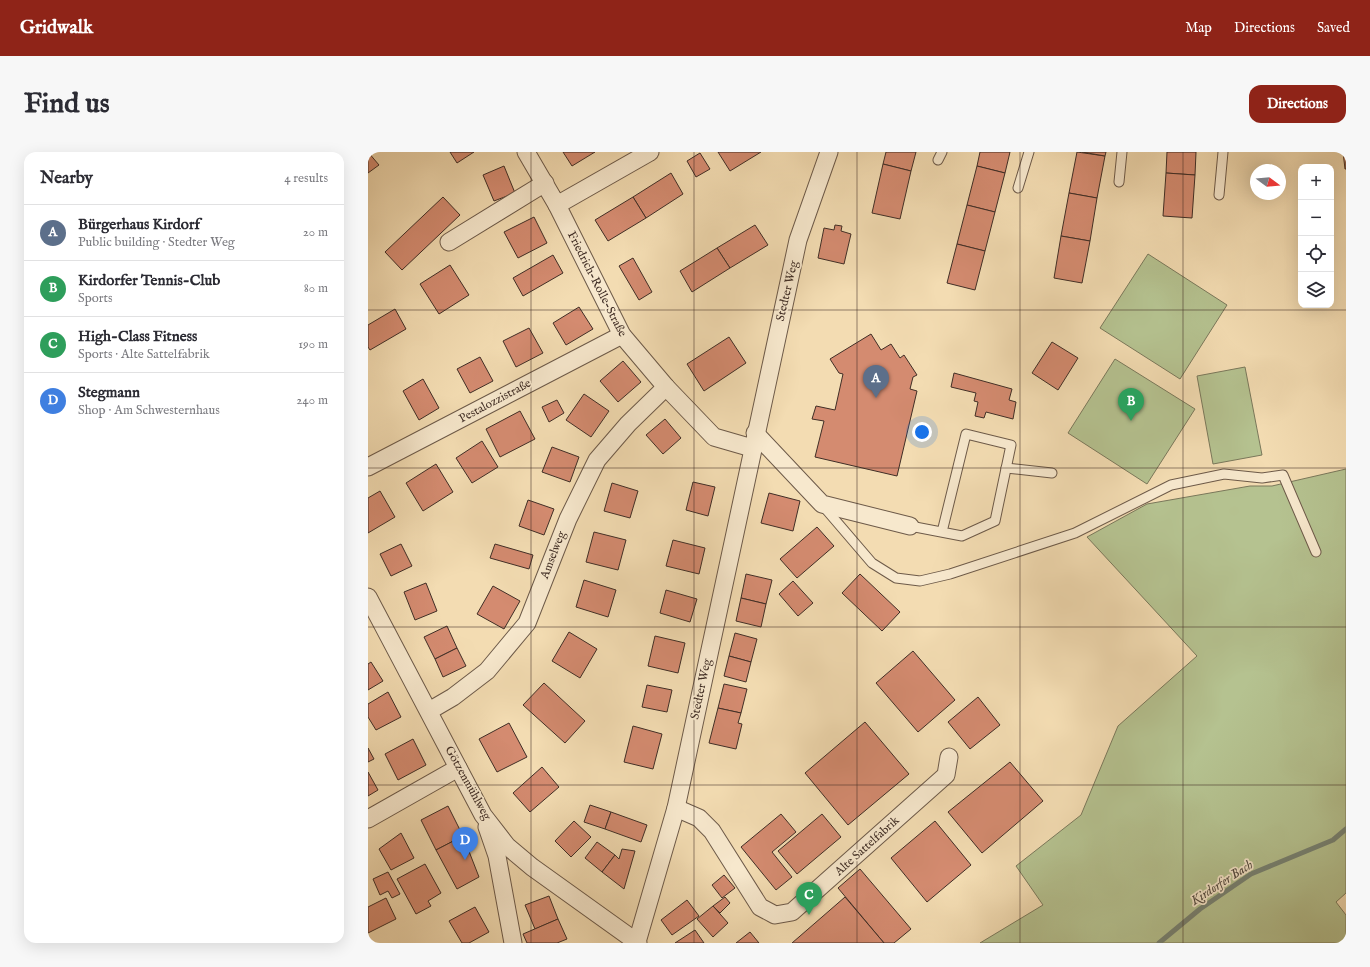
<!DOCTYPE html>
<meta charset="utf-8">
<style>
:root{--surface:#fff;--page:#f7f7f7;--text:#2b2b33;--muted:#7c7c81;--line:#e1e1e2;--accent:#8f2418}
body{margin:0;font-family:"IM FELL English",serif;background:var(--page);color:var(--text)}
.controls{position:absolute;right:12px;top:12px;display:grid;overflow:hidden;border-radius:8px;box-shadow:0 4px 16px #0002}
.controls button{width:36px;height:36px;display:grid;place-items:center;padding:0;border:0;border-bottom:1px solid var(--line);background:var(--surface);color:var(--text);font:20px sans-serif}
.compass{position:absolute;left:882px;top:12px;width:36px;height:36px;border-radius:50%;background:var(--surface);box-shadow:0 4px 16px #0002;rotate:106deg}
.you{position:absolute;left:554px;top:280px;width:14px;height:14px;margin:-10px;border:3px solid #fff;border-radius:50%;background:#1a73e8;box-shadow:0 0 0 6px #1a73e833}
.badge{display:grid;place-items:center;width:26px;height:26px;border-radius:50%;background:var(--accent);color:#fff;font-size:13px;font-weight:700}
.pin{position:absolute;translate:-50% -33px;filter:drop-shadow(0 1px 2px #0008)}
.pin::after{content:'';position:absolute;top:21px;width:14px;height:12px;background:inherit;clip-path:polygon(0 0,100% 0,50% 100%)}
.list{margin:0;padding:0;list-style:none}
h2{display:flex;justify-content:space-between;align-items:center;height:52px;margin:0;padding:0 16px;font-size:17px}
h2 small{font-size:13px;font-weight:400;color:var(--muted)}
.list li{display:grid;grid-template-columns:26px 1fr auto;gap:12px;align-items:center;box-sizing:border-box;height:56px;padding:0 16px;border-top:1px solid var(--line)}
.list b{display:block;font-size:15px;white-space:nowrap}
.list p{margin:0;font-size:13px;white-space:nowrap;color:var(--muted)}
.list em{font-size:13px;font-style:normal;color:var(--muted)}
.icon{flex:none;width:22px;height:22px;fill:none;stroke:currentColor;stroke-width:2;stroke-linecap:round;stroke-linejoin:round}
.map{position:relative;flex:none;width:978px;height:791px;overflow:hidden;border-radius:12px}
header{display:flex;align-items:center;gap:24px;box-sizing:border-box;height:56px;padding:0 20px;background:var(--accent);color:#fff}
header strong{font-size:19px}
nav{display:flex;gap:22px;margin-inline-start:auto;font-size:14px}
.intro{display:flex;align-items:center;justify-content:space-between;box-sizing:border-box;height:96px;padding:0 24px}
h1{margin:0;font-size:28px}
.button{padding:10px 18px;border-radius:12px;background:var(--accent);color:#fff;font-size:14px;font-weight:700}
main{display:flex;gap:24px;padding:0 24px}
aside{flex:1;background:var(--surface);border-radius:12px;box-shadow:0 4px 16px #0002}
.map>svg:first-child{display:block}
.green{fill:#b5c290;stroke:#7a785b}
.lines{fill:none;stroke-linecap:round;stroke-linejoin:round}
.stream{stroke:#778374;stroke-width:5}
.building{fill:#d48b70;stroke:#402e26}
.service-casing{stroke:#6d5a49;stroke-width:11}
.minor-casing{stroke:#6d5a49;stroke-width:19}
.service{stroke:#f7e8cd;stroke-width:9}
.minor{stroke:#f7e8cd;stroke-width:17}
.grid{fill:none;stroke:#402e26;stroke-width:1;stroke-opacity:0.55}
.labels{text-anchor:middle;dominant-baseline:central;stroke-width:3.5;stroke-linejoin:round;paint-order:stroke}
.street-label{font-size:12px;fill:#402e26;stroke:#f7e8cd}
.water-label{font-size:13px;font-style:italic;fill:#524a40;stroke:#f7e8cd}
</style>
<header>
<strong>Gridwalk</strong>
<nav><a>Map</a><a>Directions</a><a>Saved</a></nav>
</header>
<div class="intro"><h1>Find us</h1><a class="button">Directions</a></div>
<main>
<aside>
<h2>Nearby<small>4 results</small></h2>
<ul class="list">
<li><span class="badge" style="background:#5c6f8a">A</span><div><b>Bürgerhaus Kirdorf</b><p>Public building · Stedter Weg</p></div><em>20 m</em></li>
<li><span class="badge" style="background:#2e9e5b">B</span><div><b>Kirdorfer Tennis-Club</b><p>Sports</p></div><em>80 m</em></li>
<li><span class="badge" style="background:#2e9e5b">C</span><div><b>High-Class Fitness</b><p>Sports · Alte Sattelfabrik</p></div><em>190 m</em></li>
<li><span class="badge" style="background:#3f7fe0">D</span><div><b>Stegmann</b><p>Shop · Am Schwesternhaus</p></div><em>240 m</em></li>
</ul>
</aside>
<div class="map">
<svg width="978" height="791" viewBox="0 0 978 791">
<rect width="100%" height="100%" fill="#f3dcb2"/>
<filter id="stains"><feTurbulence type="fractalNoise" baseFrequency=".005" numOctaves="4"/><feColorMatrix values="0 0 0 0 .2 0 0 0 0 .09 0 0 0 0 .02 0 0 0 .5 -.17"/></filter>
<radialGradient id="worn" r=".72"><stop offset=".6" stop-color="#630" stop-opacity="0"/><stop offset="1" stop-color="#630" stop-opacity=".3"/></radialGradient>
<g class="green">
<path d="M780,102L859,153L812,227L732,176Z"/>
<path d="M747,207L827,257L779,332L700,281Z"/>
<path d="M877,215L894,303L845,312L829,224Z"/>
<path d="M978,317V741L968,750L978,763V791H612L675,753L648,714L713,663L750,574L829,504L719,385L779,352L882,334H904Z"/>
</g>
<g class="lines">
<path class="stream" d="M791,791L832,757L883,722L965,688L978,677"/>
</g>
<g class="building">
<path d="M0,0L11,13L0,21Z"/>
<path d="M82,0H106L89,11Z"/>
<path d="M195,0H227L204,14Z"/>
<path d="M350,0H393L362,19Z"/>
<path d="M518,0H548L543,19L515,12Z"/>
<path d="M612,0H642L637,21L609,14Z"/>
<path d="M709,0L737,4L729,46L701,41Z"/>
<path d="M714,0H738L737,4Z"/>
<path d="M799,0H828L827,23L798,21Z"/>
<path d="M975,0H978V17H977Z"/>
<path d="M332,1L342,17L328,25L319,9Z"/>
<path d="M515,12L543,19L532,67L504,61Z"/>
<path d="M136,14L147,41L126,49L115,23Z"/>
<path d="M609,14L637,21L627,60L599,53Z"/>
<path d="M303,21L315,42L278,66L265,45Z"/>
<path d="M798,21L827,23L824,66L795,64Z"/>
<path d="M701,41L729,46L722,89L693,84Z"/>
<path d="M75,45L92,63L34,118L17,100Z"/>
<path d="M265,45L278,66L240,89L227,68Z"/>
<path d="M599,53L627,60L617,99L589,92Z"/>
<path d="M166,65L179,91L150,106L136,80Z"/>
<path d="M387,73L400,93L362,116L349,96Z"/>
<path d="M467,73L474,74L473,79L483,82L476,112L450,106L456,76L466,78Z"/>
<path d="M693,84L722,89L714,131L686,126Z"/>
<path d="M589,92L617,99L607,138L579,131Z"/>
<path d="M349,96L362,116L324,140L312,119Z"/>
<path d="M185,103L195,121L155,144L145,126Z"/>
<path d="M265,106L284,140L271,148L251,114Z"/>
<path d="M82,113L101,143L71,162L52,132Z"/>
<path d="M211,155L225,177L198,193L185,171Z"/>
<path d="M27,157L38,177L2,198L0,195V173Z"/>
<path d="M161,176L175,201L148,215L135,189Z"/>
<path d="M503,182L513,198L523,192L532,206L536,203L549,223L545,225L542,237L549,239L529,324L447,305L456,269L444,267L448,254L467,258L475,222L471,221L462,207Z"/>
<path d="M361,185L378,211L336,239L319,212Z"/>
<path d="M684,190L710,206L690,238L664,221Z"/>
<path d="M112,205L125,229L102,241L89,217Z"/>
<path d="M255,209L273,230L250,250L232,229Z"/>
<path d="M586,221L644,237L641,248L648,250L645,267L618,260L616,266L607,264L610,250L606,249L608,241L583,235Z"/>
<path d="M55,227L71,256L51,268L35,239Z"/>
<path d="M216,242L241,259L223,285L198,268Z"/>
<path d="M189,248L196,261L181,270L174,255Z"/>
<path d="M152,259L167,287L132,305L118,277Z"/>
<path d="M297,267L313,286L295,302L278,283Z"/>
<path d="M114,289L130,315L104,331L88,306Z"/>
<path d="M184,295L211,305L202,330L174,320Z"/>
<path d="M68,312L85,340L55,359L38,331Z"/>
<path d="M325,330L347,335L340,364L318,358Z"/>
<path d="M244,331L270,339L262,366L236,359Z"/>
<path d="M12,339L27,365L0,381V346Z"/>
<path d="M401,341L432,349L425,379L393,371Z"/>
<path d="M160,348L186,357L176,383L151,374Z"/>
<path d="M449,375L466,394L429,426L412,407Z"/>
<path d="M226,380L258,388L250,418L218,410Z"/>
<path d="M305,388L337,396L331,422L298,414Z"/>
<path d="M33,392L44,414L23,424L12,402Z"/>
<path d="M127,392L165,403L161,417L122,406Z"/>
<path d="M378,422L404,428L398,452L373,446Z"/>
<path d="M492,422L532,460L514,479L474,441Z"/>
<path d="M216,428L248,438L240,465L208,455Z"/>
<path d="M425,429L445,451L430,464L411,442Z"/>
<path d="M58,431L69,459L47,468L36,440Z"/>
<path d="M125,434L152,449L136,477L109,462Z"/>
<path d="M298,438L329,447L322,470L292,461Z"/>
<path d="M373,446L398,452L393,475L368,469Z"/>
<path d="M79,474L89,496L67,507L56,485Z"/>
<path d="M201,480L229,497L212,526L184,509Z"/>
<path d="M367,481L389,487L383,510L361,504Z"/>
<path d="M287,484L317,491L310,521L280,514Z"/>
<path d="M89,496L98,514L75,525L67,507Z"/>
<path d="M545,499L587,548L550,580L508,531Z"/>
<path d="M361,504L383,510L378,530L356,524Z"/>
<path d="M3,510L15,529L0,538V512Z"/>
<path d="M176,531L217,569L197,591L155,553Z"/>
<path d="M356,532L379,537L373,561L350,556Z"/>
<path d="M279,533L304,538L299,560L274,555Z"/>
<path d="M20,540L33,565L8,578L0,565V552Z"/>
<path d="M610,545L632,573L602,597L580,570Z"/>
<path d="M350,556L373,561L370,571L374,572L368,597L341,591Z"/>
<path d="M497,570L541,622L480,673L437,621Z"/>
<path d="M141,571L159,605L129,620L111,587Z"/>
<path d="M265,574L294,582L285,617L256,610Z"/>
<path d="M45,587L58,613L30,628L17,602Z"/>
<path d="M0,596L6,607L0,610Z"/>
<path d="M642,610L675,649L614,701L580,660Z"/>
<path d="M174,615L191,635L162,660L145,641Z"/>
<path d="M0,620L10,638L0,644Z"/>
<path d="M222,653L243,660L237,677L216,670Z"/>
<path d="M80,654L95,684L68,698L53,668Z"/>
<path d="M243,660L279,673L273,690L237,677Z"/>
<path d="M413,662L428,680L404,700L424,725L408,738L373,695Z"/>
<path d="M454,662L473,685L429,722L410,699Z"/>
<path d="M206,669L223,685L203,705L187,689Z"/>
<path d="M567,669L603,713L559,750L523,706Z"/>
<path d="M33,681L46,706L23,718L11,697Z"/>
<path d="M95,684L111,725L89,737L68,698Z"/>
<path d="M229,690L247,703L234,720L217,706Z"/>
<path d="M254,697L267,699L256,737L234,720L247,703L251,707Z"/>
<path d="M57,712L73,741L60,749L63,754L48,762L29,727Z"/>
<path d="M492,717L543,777L526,791H516L470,736Z"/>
<path d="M20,720L32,742L24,746L20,739L12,743L5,727Z"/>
<path d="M356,723L367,736L354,746L344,733Z"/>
<path d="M181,744L190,767L167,777L157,753Z"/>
<path d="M357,745L362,751L352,761L345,754Z"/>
<path d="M477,745L516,791H424L454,765Z"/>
<path d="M18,746L28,767L0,781V755Z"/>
<path d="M319,748L331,764L304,783L293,768Z"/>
<path d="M345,754L360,771L345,785L329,767Z"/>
<path d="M107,755L121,780L101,791H94L81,769Z"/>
<path d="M190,767L199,787L189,791H159L155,782Z"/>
<path d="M327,778L336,791H307Z"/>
<path d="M382,780L391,791H368Z"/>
</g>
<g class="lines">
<defs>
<g id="service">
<path d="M570,8L574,0"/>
<path d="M751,30L754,0"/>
<path d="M650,36L661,0"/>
<path d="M851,43L855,0"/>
<path d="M638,316L684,321"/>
<path d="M456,355L504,411L528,426L552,429L582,422L707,381L803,333L856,322L894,326L915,323L948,400"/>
<path d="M542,374L594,384L627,369L643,293L598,282L574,380"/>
</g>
<g id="minor">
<path d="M158,0L189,53L254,183L298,235L346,285L384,296"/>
<path d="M189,53L282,0"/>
<path d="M81,90L177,31"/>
<path d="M387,281L454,352L542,374"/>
<path d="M0,315L254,183"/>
<path d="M0,445L115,663L139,694L164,715L270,791"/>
<path d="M61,559L85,545L119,519L159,471L200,367L229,308L260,272L298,235"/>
<path d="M308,656L331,666L344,679L392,755L407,763L424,760L578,623L581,605"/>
<path d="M0,667L90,616"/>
<path d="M119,675L129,704L145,791"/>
<path d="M269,790L308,656L430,88L461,0"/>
</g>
</defs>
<use href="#service" class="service-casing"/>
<use href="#minor" class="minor-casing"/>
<use href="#service" class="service"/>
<use href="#minor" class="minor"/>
</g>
<path class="grid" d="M163,0V791M326,0V791M489,0V791M652,0V791M815,0V791M0,158H978M0,316H978M0,475H978M0,633H978"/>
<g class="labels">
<g class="street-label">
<text transform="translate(229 132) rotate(63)">Friedrich-Rolle-Straße</text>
<text transform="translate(419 139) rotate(-77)">Stedter Weg</text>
<text transform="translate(127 249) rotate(-28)">Pestalozzistraße</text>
<text transform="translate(185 403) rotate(-69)">Amselweg</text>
<text transform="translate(333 537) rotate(-78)">Stedter Weg</text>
<text transform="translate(100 631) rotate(61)">Götzenmühlweg</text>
<text transform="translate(499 694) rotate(-42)">Alte Sattelfabrik</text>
</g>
<g class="water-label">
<text transform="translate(854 731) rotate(-33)">Kirdorfer Bach</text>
</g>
</g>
<rect width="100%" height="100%" filter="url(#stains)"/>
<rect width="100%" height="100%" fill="url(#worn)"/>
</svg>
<div class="controls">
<button>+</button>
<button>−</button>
<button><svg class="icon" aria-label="locate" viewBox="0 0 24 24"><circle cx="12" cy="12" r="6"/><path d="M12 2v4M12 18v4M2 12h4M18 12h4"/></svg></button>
<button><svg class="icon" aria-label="layers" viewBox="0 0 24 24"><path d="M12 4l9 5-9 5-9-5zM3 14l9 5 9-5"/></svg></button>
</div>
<svg class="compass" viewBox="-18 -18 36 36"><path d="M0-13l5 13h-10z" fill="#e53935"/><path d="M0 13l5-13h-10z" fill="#7c7c81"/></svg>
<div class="you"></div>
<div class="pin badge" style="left:508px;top:246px;background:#5c6f8a">A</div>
<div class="pin badge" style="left:763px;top:269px;background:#2e9e5b">B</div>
<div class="pin badge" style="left:441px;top:763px;background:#2e9e5b">C</div>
<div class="pin badge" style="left:97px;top:708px;background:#3f7fe0">D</div>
</div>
</main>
